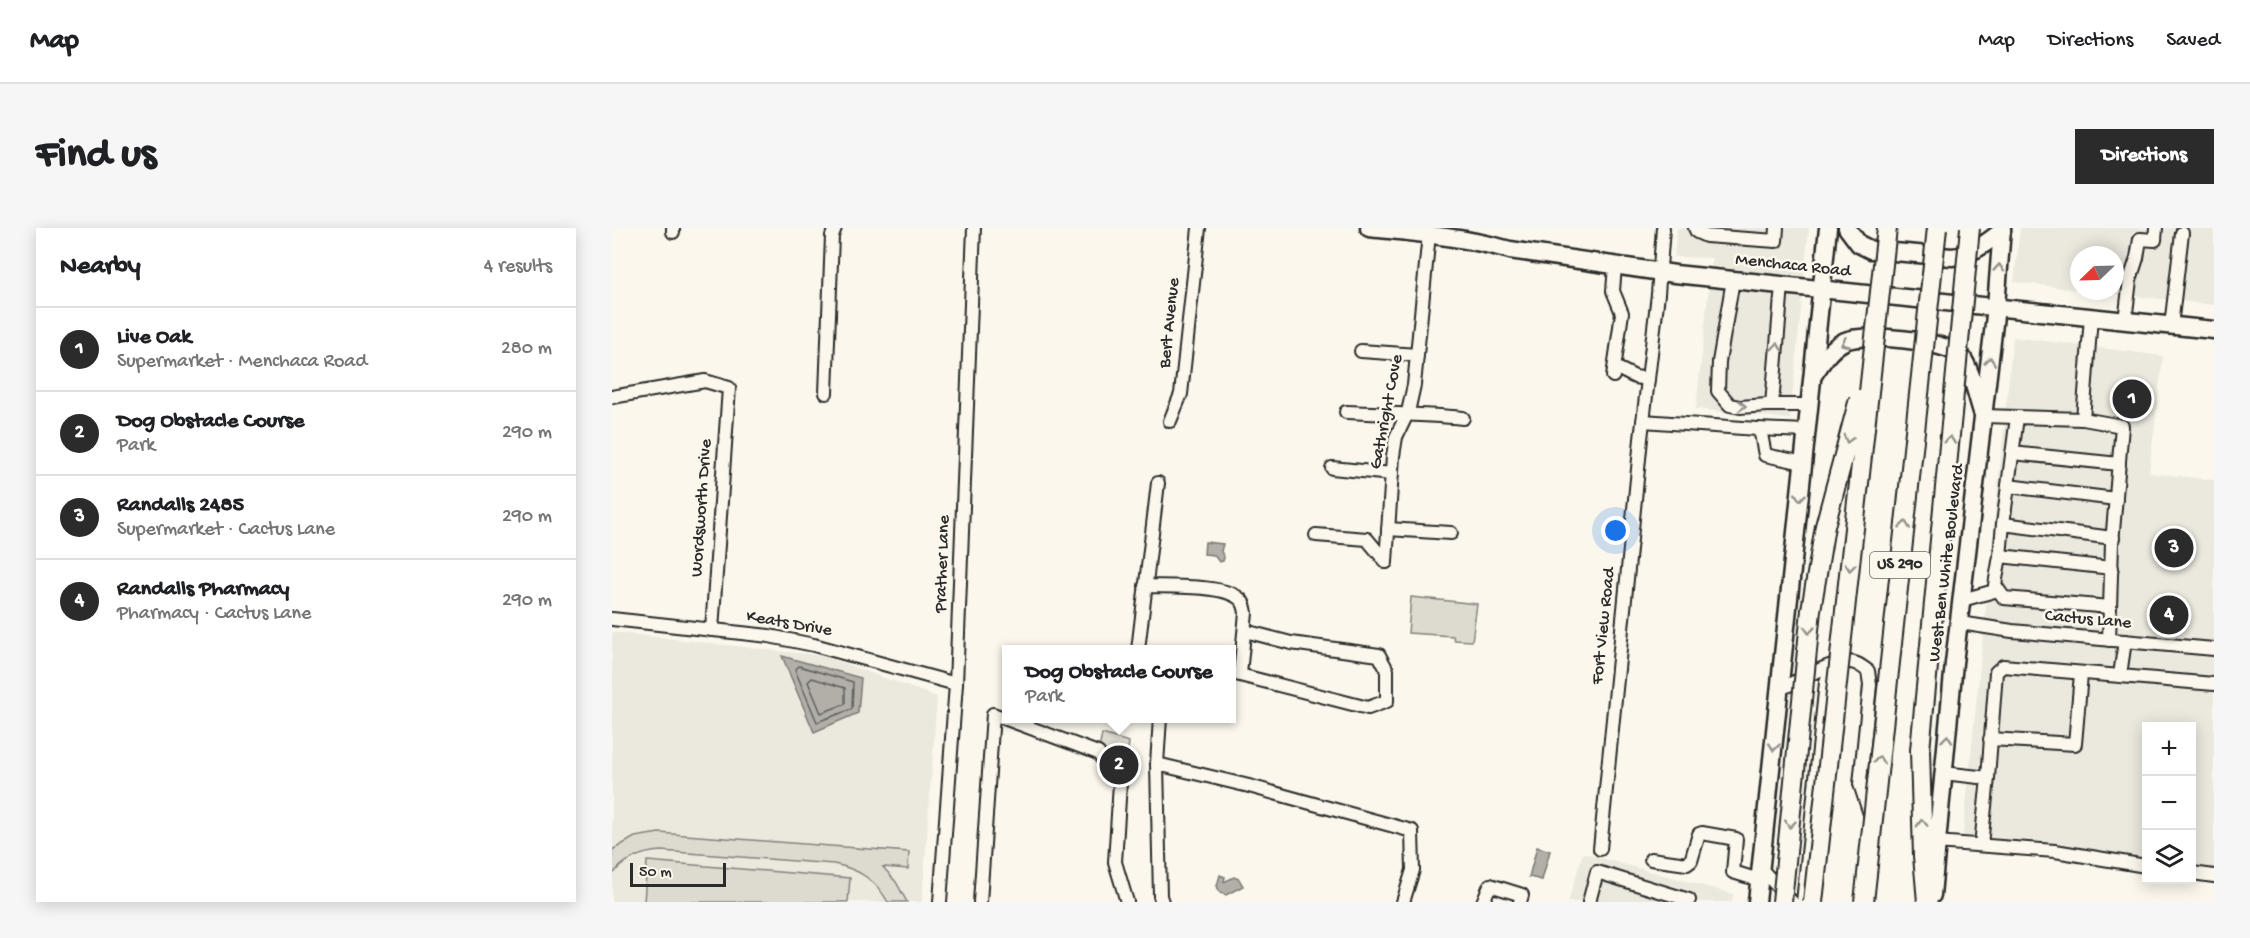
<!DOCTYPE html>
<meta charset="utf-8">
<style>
:root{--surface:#fff;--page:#f6f6f6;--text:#202124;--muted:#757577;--line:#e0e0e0;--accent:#2b2b2b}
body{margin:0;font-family:"Gochi Hand",sans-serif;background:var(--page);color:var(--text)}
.controls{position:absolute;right:18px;bottom:18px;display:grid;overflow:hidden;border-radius:0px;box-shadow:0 3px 15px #0003}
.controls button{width:54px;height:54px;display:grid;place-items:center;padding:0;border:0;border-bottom:2px solid var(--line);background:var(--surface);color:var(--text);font:30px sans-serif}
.compass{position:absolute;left:1458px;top:18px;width:54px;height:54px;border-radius:50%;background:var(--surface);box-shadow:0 3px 15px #0003;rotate:247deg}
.scale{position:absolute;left:18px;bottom:15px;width:96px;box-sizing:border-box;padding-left:6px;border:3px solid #2b2b2b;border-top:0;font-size:16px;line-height:21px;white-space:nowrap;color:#2b2b2b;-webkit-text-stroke:4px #fbf7ec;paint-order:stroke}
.you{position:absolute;left:1004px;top:303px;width:21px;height:21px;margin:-15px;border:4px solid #fff;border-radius:50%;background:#1a73e8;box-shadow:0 0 0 9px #1a73e833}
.badge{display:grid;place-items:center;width:39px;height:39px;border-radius:50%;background:var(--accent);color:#fff;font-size:20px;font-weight:700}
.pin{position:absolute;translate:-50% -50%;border:3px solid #fff;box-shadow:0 2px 6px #0006}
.popup{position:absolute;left:390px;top:417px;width:234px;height:78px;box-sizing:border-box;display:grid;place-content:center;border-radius:0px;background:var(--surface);filter:drop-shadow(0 2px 4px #0005);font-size:20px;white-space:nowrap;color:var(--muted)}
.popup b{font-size:22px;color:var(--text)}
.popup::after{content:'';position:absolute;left:50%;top:100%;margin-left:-12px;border:12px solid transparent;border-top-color:var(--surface)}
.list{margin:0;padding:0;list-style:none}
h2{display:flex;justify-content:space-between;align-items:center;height:78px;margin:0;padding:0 24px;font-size:26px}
h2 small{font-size:20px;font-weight:400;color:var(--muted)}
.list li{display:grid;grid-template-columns:39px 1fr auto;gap:18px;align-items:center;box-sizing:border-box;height:84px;padding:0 24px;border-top:2px solid var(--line)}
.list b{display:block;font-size:22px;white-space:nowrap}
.list p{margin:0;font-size:20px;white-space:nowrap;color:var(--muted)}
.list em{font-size:20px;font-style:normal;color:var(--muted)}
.icon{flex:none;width:33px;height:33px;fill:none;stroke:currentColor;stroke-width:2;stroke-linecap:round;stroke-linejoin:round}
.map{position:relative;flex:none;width:1602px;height:674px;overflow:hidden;border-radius:0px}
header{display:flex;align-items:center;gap:36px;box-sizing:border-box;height:84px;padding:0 30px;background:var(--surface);border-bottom:2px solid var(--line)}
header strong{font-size:28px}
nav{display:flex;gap:33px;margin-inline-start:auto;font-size:21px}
.intro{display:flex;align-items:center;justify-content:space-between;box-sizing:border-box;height:144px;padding:0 36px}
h1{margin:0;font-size:42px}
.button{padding:15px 27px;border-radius:0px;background:var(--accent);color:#fff;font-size:21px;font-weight:700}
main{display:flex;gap:36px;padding:0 36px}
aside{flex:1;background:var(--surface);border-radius:0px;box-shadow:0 3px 15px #0003}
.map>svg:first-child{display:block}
.built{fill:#ebe8de}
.green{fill:#dddad0;stroke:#84827e;stroke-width:1.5}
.water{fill:#b1afa7;stroke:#7b7a75;stroke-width:1.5}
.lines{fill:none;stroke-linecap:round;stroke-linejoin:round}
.shore{stroke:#61605d;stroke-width:1.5}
.minor-casing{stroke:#2b2b2b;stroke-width:16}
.major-casing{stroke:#2b2b2b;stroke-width:21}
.highway-casing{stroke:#2b2b2b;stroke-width:22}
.minor{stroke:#fbf7ec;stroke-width:12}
.major{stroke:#fbf7ec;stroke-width:16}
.highway{stroke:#fbf7ec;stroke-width:18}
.highway-bridge-casing{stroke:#2b2b2b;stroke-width:22;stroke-linecap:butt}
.highway-bridge{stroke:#fbf7ec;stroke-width:18}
.oneway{stroke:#93918c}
.labels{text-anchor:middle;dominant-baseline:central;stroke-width:5;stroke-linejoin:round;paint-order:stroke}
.shield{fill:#fbf7ec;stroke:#696865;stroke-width:1.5}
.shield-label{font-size:16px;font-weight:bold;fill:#2b2b2b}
.street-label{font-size:18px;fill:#2b2b2b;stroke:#fbf7ec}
</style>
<header>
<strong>Map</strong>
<nav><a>Map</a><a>Directions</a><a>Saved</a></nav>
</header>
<div class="intro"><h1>Find us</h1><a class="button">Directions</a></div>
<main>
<aside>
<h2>Nearby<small>4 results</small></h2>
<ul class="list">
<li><span class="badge">1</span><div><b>Live Oak</b><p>Supermarket · Menchaca Road</p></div><em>280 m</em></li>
<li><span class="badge">2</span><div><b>Dog Obstacle Course</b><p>Park</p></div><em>290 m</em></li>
<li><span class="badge">3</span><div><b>Randalls 2485</b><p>Supermarket · Cactus Lane</p></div><em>290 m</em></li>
<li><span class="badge">4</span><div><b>Randalls Pharmacy</b><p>Pharmacy · Cactus Lane</p></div><em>290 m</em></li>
</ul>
</aside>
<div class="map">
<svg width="1602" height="674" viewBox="0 0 1602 674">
<rect width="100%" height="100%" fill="#fbf7ec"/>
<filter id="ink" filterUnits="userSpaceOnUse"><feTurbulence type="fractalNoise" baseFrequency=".0167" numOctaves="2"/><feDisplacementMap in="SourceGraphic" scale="12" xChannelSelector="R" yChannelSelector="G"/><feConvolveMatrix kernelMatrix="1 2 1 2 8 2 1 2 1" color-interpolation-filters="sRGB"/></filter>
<g filter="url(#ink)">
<g class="built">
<path d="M1065,0H1197L1178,191L1084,181L1100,30L1062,29Z"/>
<path d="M1408,0H1602V77L1478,63H1503V27H1467V62L1402,54Z"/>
<path d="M1401,109L1551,128L1537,245L1602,252V646L1580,643V499H1534V638L1350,617Z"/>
<path d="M0,404L212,428L325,469L310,674H0Z"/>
<path d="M971,625L1121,666L1120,674H956Z"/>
</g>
<g class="green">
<path d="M799,369L865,376L860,413L842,412L841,408L796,405Z"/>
<path d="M490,506L517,514L512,553L487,521Z"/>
<path d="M47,605L297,624L296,641L271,639L284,654L295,674H276C263,651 246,641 222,636L49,623C30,624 12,632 0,647V622L23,609Z"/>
<path d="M35,633L238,650L236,674H32Z"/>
</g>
<g class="water">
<path d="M593,314L611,316L609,323L612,330L611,333L607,334L602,327L592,326Z"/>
<path d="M170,428L249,450L246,485L202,504Z"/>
<path d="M925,619L938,623L930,652L917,649Z"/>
<path d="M608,647L613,649L612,654L622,649L627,651L631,658L614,667L608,665L605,658Z"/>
</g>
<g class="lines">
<g class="shore">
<path d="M187,438L241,454L240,481L205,494L183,442Z"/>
<path d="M200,450L233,460V476L209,485L196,454Z"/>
</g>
<defs>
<g id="minor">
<path d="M1083,0L1085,4L1094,8L1164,13L1165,0"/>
<path d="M61,4V0"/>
<path d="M1121,52L1107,134L1106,163L1118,177L1128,179L1155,177H1198"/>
<path d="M1479,89L1471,191L1510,198L1500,315L1497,412"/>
<path d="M1513,93L1518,52L1525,30L1528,11L1543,12L1544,0"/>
<path d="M1559,98L1570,5"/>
<path d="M749,123L805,127"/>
<path d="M1003,139L1023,149L1036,151"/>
<path d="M1001,148L1010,85L1001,63L1003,38"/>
<path d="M214,165L220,8L223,0"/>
<path d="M0,169L93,153L117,160L100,402"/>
<path d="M1160,177L1170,57"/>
<path d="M734,184C773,186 812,186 851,190"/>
<path d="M1372,188L1471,191"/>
<path d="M558,193L569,166L587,0"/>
<path d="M1031,193L1145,201L1149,206L1153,227L1192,235"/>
<path d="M1145,201L1195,203"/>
<path d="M1400,225L1507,236"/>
<path d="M720,240L780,246"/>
<path d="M1396,258L1504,271"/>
<path d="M1391,296L1405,189"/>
<path d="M776,301L839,305"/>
<path d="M704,307L755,311L774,334"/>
<path d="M1388,328L1391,296L1501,310"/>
<path d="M774,334L781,228L784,209L796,184L802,157L817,6"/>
<path d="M533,358C555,359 614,356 629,372C633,376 633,380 634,385L628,446"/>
<path d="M1350,372L1386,362"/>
<path d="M1498,379L1392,370L1383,357L1388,328L1500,340"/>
<path d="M0,391L157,408L202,417L344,456"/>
<path d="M1348,395L1400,403L1602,421"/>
<path d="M526,422L546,255"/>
<path d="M620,445L756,480L775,473V442L767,427L679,415L633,403"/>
<path d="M1508,447L1513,413"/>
<path d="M1168,461C1184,454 1218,434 1234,434C1243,433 1249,438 1256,443L1258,457L1248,556L1259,589"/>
<path d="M548,490L545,536L548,668L550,674"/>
<path d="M1378,511L1463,516L1469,446"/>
<path d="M545,536L637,558L800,603L801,642L791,674"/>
<path d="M1331,545L1376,550L1384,444L1391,438L1602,456"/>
<path d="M1324,614L1443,623L1534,638"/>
<path d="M1369,617L1376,550"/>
<path d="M988,621L1029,211L1046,66L1051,0"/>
<path d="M1039,631L1075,636L1079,633L1087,606L1090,605L1124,611L1121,644L1147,652"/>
<path d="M1149,641L1180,674"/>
<path d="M1580,645L1602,648"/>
<path d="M328,674L344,456L362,0"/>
<path d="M368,674L381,486L486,525L508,555L503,634L515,674"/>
<path d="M871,674L878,657L910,667L908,674"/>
<path d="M977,674L985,644L1077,672"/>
<path d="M1191,674L1214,454L1219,438"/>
</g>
<g id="major">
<path d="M757,0C804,5 852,9 898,22L1063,46L1602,102"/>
<path d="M1235,0L1247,16L1259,22L1340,29C1360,27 1374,15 1390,3"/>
<path d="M1202,146C1211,133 1218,120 1233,113C1252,104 1335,113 1349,128C1359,140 1365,169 1370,184"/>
<path d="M1320,667L1342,435L1384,79L1390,0"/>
<path d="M1145,674L1216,0"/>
</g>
<path id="highway" d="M1315,674L1311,628L1308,522L1340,186"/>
</defs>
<use href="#minor" class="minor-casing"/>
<use href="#major" class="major-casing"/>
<use href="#highway" class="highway-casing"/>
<use href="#minor" class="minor"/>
<use href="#major" class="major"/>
<use href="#highway" class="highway"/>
<defs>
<g id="highway-bridge">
<path d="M1340,186L1358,0"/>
<path d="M1170,674L1199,382L1213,298L1247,171"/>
<path d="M1201,674L1275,0"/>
<path d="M1252,674L1325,0"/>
</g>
</defs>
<use href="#highway-bridge" class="highway-bridge-casing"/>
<use href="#highway-bridge" class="highway-bridge"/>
</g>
<defs><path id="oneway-chevron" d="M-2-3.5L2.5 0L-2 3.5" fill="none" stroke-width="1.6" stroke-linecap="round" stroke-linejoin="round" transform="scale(1.5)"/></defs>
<g class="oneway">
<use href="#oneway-chevron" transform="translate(1387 40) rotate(-86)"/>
<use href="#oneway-chevron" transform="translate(1233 115) rotate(156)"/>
<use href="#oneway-chevron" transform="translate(1165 119) rotate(-85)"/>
<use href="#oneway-chevron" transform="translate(1378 133) rotate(-83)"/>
<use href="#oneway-chevron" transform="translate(1130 178) rotate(2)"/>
<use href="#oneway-chevron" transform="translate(1236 211) rotate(105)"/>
<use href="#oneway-chevron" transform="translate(1338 212) rotate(-84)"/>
<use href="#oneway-chevron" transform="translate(1188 269) rotate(96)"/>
<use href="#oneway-chevron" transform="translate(1293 297) rotate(-84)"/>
<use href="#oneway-chevron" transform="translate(1238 339) rotate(96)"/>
<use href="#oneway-chevron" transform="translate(1197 402) rotate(96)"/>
<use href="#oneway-chevron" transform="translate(1335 511) rotate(-84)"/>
<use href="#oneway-chevron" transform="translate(1162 519) rotate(96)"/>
<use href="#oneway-chevron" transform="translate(1267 532) rotate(-84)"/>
<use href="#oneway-chevron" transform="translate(1310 595) rotate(-92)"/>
<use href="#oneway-chevron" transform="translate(1178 596) rotate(96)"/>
</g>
</g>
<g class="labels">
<rect class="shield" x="1258" y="324" width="60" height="26" rx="4.5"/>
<g class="shield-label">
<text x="1288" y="337">US 290</text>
</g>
<g class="street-label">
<text transform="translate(1181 38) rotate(6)">Menchaca Road</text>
<text transform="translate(558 95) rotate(-84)">Bert Avenue</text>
<text transform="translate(775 184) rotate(-79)">Gathright Cove</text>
<text transform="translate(90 280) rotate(-86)">Wordsworth Drive</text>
<text transform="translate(1335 335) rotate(-83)">West Ben White Boulevard</text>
<text transform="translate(331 336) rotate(-88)">Prather Lane</text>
<text transform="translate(1476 392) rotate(5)">Cactus Lane</text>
<text transform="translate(177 396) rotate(10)">Keats Drive</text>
<text transform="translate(992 398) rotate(-84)">Fort View Road</text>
</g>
</g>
</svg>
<div class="controls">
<button>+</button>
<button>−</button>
<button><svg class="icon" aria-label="layers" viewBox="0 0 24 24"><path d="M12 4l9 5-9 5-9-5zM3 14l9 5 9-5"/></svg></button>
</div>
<svg class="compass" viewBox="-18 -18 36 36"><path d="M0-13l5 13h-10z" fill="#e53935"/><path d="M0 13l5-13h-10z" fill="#757577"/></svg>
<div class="scale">50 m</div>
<div class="you"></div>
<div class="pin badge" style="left:1520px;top:171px">1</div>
<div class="pin badge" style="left:507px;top:537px">2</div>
<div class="popup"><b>Dog Obstacle Course</b>Park</div>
<div class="pin badge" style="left:1562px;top:320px">3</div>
<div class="pin badge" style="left:1557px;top:387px">4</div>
</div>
</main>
